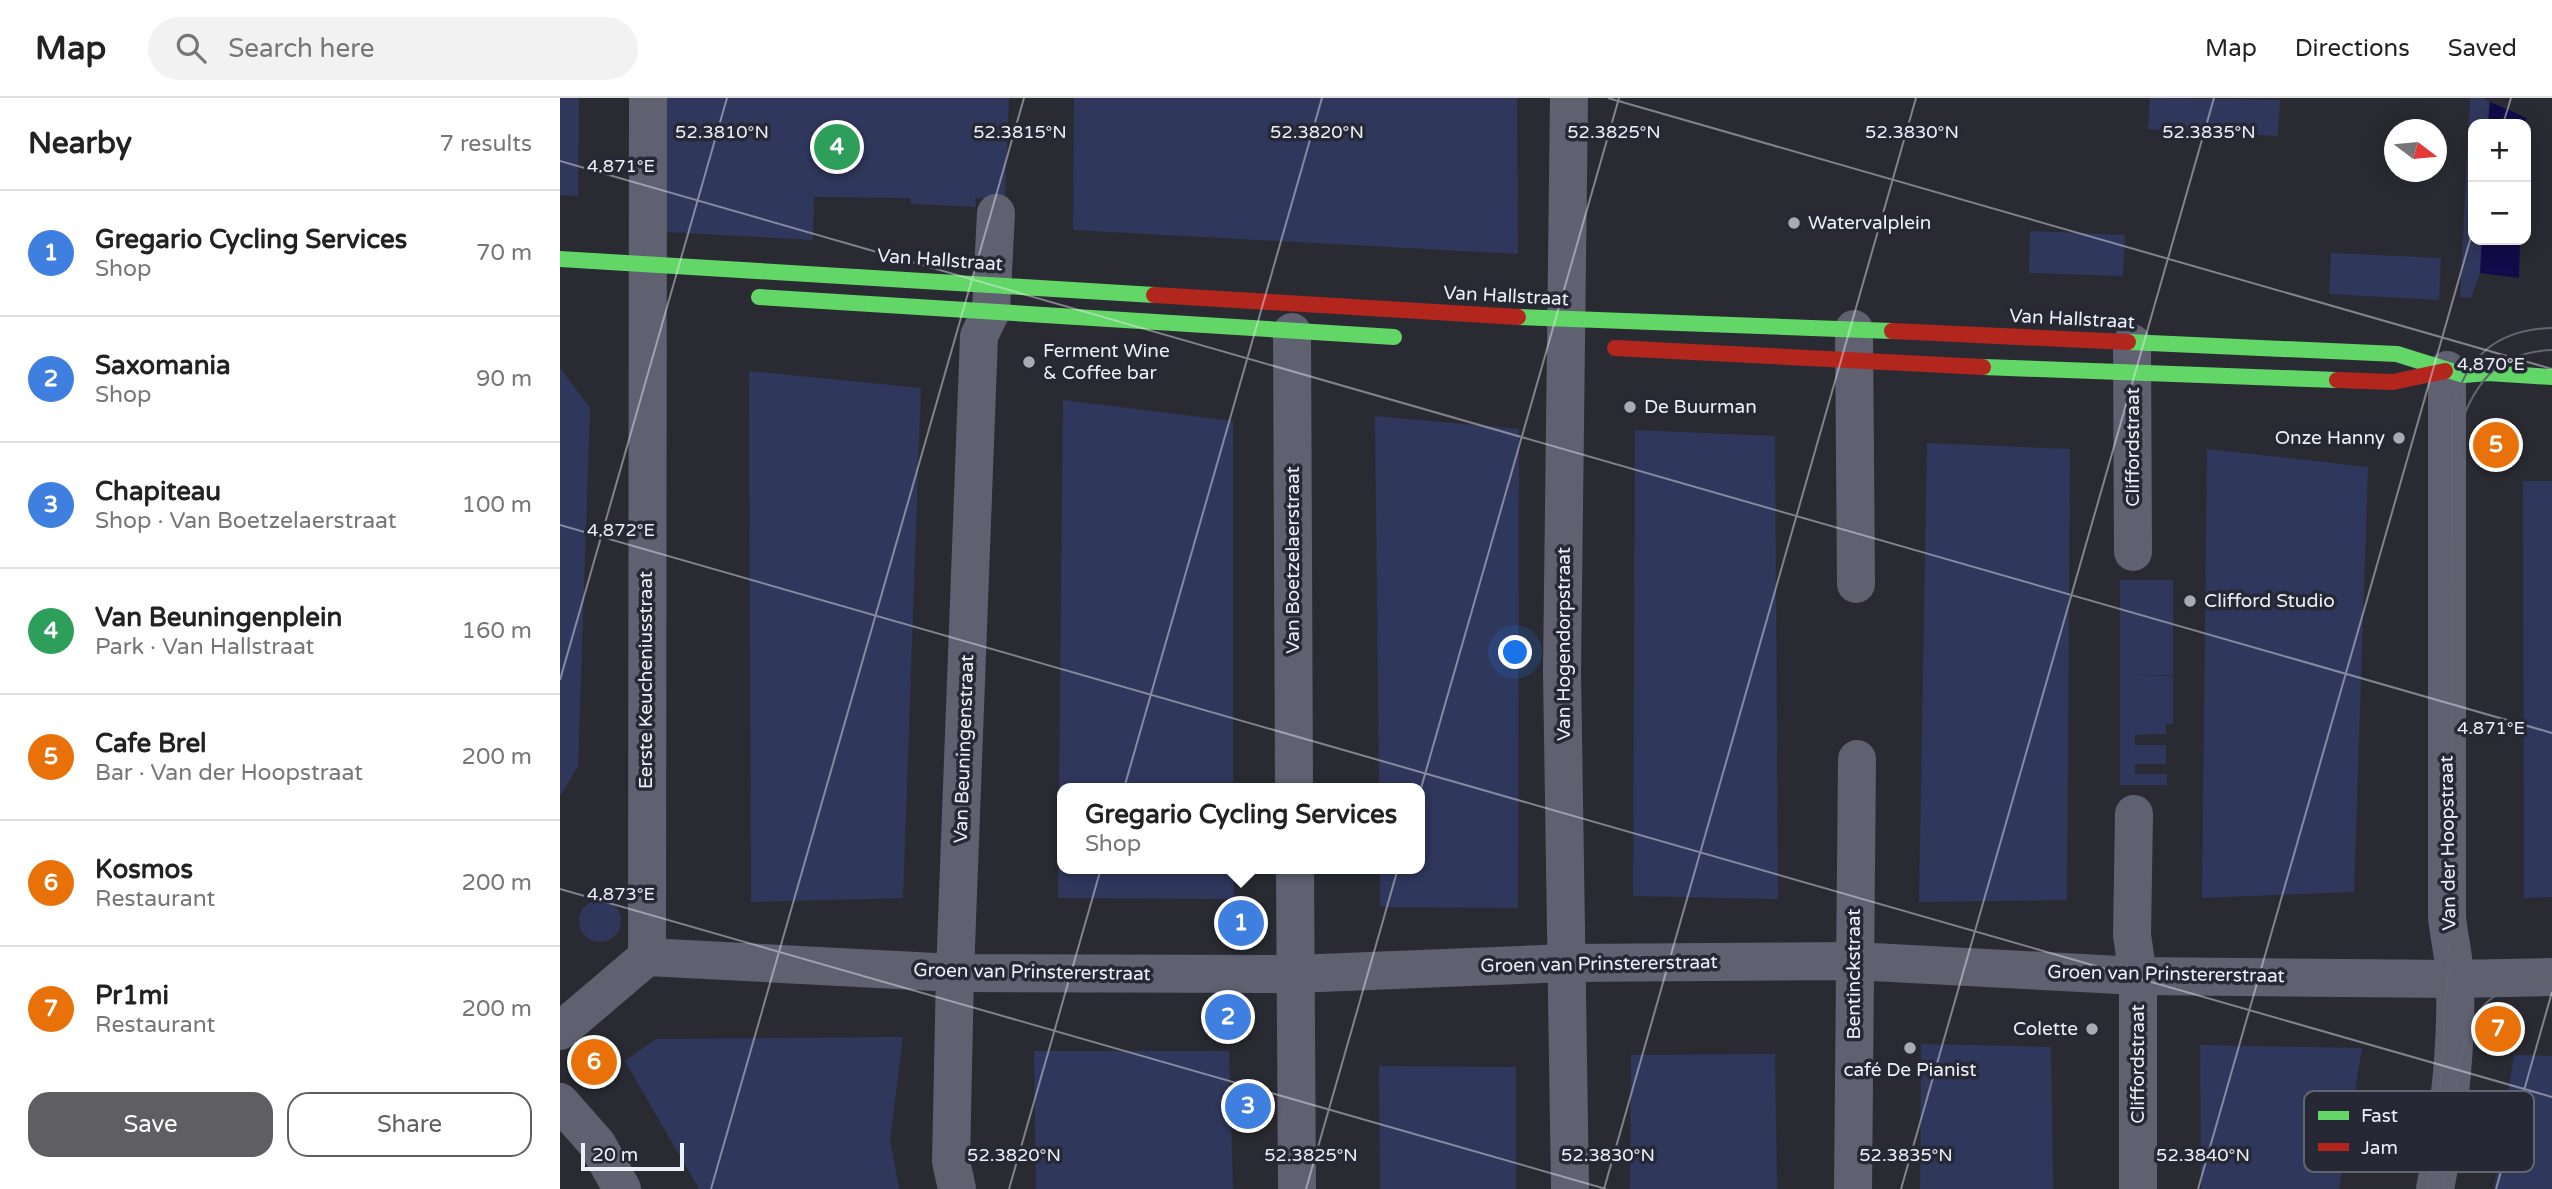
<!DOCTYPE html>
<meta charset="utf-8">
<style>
:root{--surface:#fff;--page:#f2f2f2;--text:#222;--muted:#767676;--line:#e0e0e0;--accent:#5f5f63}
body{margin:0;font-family:"Varela Round",sans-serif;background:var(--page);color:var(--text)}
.controls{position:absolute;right:21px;top:21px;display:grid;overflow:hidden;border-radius:14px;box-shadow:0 4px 18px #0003}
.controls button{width:63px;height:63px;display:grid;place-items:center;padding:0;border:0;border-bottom:2px solid var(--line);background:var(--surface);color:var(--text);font:35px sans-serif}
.compass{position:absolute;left:1824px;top:21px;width:63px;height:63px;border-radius:50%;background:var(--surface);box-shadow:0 4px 18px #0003;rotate:106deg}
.scale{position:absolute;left:21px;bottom:18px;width:103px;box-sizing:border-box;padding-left:7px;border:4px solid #edeff7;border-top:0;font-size:19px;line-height:24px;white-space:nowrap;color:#edeff7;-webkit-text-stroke:5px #262935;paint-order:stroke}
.you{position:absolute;left:956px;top:555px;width:24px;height:24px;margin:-18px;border:5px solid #fff;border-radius:50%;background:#1a73e8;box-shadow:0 0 0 10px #1a73e833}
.badge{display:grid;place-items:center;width:46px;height:46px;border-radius:50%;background:var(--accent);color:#fff;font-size:23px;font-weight:700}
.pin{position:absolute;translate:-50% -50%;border:4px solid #fff;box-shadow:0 2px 7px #0006}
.popup{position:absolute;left:497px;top:685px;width:368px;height:91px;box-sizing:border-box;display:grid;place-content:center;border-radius:14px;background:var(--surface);filter:drop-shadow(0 2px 5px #0005);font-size:23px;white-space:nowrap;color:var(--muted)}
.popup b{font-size:26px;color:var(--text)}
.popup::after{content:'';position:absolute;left:50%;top:100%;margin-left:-14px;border:14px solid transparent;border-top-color:var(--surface)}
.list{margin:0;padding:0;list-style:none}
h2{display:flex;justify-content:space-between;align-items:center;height:91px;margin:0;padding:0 28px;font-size:30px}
h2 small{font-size:23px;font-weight:400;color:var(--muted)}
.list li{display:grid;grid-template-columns:46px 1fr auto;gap:21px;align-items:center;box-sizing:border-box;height:126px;padding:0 28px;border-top:2px solid var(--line)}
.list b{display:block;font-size:26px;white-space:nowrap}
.list p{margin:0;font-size:23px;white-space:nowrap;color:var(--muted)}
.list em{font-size:23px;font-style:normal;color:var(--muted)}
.actions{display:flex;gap:14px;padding:21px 28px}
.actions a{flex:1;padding:16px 0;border:2px solid var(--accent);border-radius:21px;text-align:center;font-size:24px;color:var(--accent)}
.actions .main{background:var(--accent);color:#fff}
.icon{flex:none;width:38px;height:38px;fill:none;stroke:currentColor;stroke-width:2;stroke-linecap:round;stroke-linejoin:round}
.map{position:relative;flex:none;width:1992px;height:1091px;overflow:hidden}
header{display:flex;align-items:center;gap:42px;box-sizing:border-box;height:98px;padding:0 35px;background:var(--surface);border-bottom:2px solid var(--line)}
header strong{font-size:33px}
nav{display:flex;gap:38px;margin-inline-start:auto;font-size:24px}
.search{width:490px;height:63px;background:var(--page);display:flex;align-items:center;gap:18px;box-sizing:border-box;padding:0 24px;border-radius:38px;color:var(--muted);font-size:26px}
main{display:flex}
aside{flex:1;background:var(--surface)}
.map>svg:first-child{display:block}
.green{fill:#30375c}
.water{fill:#110b49}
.pier{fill:#2a2b32}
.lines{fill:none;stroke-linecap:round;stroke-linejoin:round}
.street{stroke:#5f6171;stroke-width:38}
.fast{stroke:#63d668;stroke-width:16}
.jam{stroke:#b3261e;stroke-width:16}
.tram{stroke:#62656e;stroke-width:2}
.ticks{fill:none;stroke:#edeff7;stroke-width:2;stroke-opacity:0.45}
.poi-dot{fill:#a9aab2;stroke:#262935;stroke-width:2.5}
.labels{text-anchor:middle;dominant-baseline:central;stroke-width:7;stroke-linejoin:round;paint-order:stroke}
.poi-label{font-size:19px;fill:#edeff7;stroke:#262935;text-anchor:start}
.street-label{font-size:19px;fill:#edeff7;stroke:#262935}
.key{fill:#262935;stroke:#62646f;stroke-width:2}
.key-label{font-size:19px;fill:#edeff7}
.ticks-label{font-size:18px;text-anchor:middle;fill:#edeff7;stroke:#262935;stroke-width:7;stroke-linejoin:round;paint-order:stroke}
</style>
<header>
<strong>Map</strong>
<div class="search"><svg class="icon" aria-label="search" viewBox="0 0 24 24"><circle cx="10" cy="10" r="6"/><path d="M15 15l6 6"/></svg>Search here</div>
<nav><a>Map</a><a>Directions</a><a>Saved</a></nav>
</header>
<main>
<aside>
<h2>Nearby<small>7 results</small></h2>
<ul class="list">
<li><span class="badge" style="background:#3f7fe0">1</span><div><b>Gregario Cycling Services</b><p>Shop</p></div><em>70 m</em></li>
<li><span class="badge" style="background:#3f7fe0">2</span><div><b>Saxomania</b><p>Shop</p></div><em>90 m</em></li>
<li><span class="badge" style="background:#3f7fe0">3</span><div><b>Chapiteau</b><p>Shop · Van Boetzelaerstraat</p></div><em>100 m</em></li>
<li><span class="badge" style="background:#2e9e5b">4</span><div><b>Van Beuningenplein</b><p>Park · Van Hallstraat</p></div><em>160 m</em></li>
<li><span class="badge" style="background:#e8710a">5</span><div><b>Cafe Brel</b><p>Bar · Van der Hoopstraat</p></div><em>200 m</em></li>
<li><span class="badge" style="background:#e8710a">6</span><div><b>Kosmos</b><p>Restaurant</p></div><em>200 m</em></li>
<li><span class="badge" style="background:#e8710a">7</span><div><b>Pr1mi</b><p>Restaurant</p></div><em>200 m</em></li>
</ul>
<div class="actions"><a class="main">Save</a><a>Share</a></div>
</aside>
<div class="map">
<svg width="1992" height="1091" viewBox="0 0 1992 1091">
<rect width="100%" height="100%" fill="#2a2b32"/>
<g class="green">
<path d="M0,0H19L18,98L0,97Z"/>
<path d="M107,0H449L445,100H415L416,109L351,106L350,100L254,99L253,142L106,134Z"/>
<path d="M514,0H957L958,156L513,132Z"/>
<path d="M1590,0L1720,2L1718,38L1588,31Z"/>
<path d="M1910,0H1922L1930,4L1928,26H1913V142H1922L1920,175L1911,200L1900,199Z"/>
<path d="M1470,133L1565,137L1563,178L1469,175Z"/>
<path d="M1771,155L1881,160L1879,202L1769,196Z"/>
<path d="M0,270L30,310L18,668L0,698Z"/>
<path d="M189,273L361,290L343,800L191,804Z"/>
<path d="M503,302L673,323V690H503V771H674V801L498,800Z"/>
<path d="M815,318L959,331L958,810L820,809V771H860V690H819Z"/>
<path d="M1075,332L1215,338L1218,801L1073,798Z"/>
<path d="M1367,345L1510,351L1507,802L1359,804Z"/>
<path d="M1647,351L1808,369L1794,794L1642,800Z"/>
<path d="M1963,383H1992V799L1964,800Z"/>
<path d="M1560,482H1613V577L1563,578H1613V626H1606V636L1575,637V647H1606V666H1575V676H1607V687H1560Z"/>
<circle cx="40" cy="823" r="21"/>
<path d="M343,939L330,1042L339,1091H139L65,963L96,941Z"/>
<path d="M1361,946L1491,949L1493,1091H1360Z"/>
<path d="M1640,947L1802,950L1779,1091H1641Z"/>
<path d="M474,953H669L673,1091H476Z"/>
<path d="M1215,956L1217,1091H1070L1071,957Z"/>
<path d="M1954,957L1992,958V1091H1934Z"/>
<path d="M819,968L956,969V1091H820Z"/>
</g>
<g class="water">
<path d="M1930,0H1967L1966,26H1928Z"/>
<path d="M1922,142H1960L1959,180L1920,175Z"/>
</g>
<path class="pier" d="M1926,0H1970L1969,21L1926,2Z"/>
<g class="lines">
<g class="street">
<path d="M1009,0L1002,573L1010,1091"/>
<path d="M1294,231L1296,486"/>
<path d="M732,234L734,690"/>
<path d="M1572,245L1573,454"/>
<path d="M1574,716L1572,837L1578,878V1091"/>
<path d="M735,771L737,1091"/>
<path d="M87,859L395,875L735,876L1008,865L1294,863L1578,878L1895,881L1992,879"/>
<path d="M0,933L87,859L88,0"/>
<path d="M0,1004L37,1046L62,1091"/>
<path d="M397,1091L391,1063L395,875L419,238L431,213L436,115"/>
<path d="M1293,1091L1297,661"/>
<path d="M1875,1091C1888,1025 1897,950 1895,883C1895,862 1889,840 1887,819V272"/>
</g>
<g class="fast">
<path d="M0,161L594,197"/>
<path d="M199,199L834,239"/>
<path d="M958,219L1332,233"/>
<path d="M1568,244L1837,256L1904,277L1928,275L1992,279"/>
<path d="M1423,269L1777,282"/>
</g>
<g class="jam">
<path d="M594,197L958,219"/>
<path d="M1332,233L1568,244"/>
<path d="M1055,250L1423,269"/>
<path d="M1777,282L1833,284L1885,273"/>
</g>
<g class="tram">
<path d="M1896,339C1912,289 1934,254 1992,252"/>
<path d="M1868,1091L1878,1030L1891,819L1892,313C1905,260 1936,231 1992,230"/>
<path d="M1883,1091C1887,1068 1892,1045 1894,1021C1900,947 1902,888 1992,879"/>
</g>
</g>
<path class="ticks" d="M1048,0L1992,271M1943,26L1951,0M0,63L1992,635M0,427L1992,999M0,582L167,0M0,791L1046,1091M151,1091L464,0M449,1091L762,0M746,1091L1059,0M1044,1091L1356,0M1341,1091L1654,0M1638,1091L1913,132M1936,1091L1992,894"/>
<g class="poi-dot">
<circle cx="1234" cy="125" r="7"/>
<circle cx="469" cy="264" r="7"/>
<circle cx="1070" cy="309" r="7"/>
<circle cx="1839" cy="340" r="7"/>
<circle cx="1630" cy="503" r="7"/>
<circle cx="1532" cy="931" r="7"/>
<circle cx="1350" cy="950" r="7"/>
</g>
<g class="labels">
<g class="poi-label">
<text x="1248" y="125">Watervalplein</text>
<text x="483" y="253">Ferment Wine<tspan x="483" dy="22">&amp; Coffee bar</tspan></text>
<text x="1084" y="309">De Buurman</text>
<text x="1825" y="340" text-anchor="end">Onze Hanny</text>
<text x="1644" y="503">Clifford Studio</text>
<text x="1518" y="931" text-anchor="end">Colette</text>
<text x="1350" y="972" text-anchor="middle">café De Pianist</text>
</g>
<g class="street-label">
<text transform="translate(380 162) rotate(4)">Van Hallstraat</text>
<text transform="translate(946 198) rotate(3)">Van Hallstraat</text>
<text transform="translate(1512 221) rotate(3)">Van Hallstraat</text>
<text transform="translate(1573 349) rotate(-90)">Cliffordstraat</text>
<text transform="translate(733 462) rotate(-90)">Van Boetzelaerstraat</text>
<text transform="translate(1004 546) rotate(-90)">Van Hogendorpstraat</text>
<text transform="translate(86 582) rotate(-90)">Eerste Keucheniusstraat</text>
<text transform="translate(404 651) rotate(-88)">Van Beuningenstraat</text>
<text transform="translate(1888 745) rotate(-91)">Van der Hoopstraat</text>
<text transform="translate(1039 866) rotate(-1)">Groen van Prinstererstraat</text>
<text transform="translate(472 874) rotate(1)">Groen van Prinstererstraat</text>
<text transform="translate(1294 876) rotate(-90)">Bentinckstraat</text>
<text transform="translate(1606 876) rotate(1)">Groen van Prinstererstraat</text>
<text transform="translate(1578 966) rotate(-90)">Cliffordstraat</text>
</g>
</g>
<rect x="1744" y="993" width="230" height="81" rx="10" class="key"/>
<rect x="1758" y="1013" width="31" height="9" fill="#63d668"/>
<rect x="1758" y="1045" width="31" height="8" fill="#b3261e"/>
<g class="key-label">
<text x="1801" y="1024">Fast</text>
<text x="1801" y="1056">Jam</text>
</g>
<g class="ticks-label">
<text x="162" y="40">52.3810°N</text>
<text x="460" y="40">52.3815°N</text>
<text x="757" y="40">52.3820°N</text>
<text x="1054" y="40">52.3825°N</text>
<text x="1352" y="40">52.3830°N</text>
<text x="1649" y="40">52.3835°N</text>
<text x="61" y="74">4.871°E</text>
<text x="1931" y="272">4.870°E</text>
<text x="61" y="438">4.872°E</text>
<text x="1931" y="636">4.871°E</text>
<text x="61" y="802">4.873°E</text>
<text x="454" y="1063">52.3820°N</text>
<text x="751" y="1063">52.3825°N</text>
<text x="1048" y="1063">52.3830°N</text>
<text x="1346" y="1063">52.3835°N</text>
<text x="1643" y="1063">52.3840°N</text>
</g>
</svg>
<div class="controls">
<button>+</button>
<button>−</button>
</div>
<svg class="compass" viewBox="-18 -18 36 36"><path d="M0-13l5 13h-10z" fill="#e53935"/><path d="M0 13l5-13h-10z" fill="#767676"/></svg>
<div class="scale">20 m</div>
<div class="you"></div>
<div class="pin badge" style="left:681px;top:825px;background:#3f7fe0">1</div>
<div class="popup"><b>Gregario Cycling Services</b>Shop</div>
<div class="pin badge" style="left:668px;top:919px;background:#3f7fe0">2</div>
<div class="pin badge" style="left:688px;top:1008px;background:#3f7fe0">3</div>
<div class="pin badge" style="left:277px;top:49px;background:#2e9e5b">4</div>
<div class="pin badge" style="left:1936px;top:347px;background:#e8710a">5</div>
<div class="pin badge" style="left:34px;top:964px;background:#e8710a">6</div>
<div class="pin badge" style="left:1938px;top:931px;background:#e8710a">7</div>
</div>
</main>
